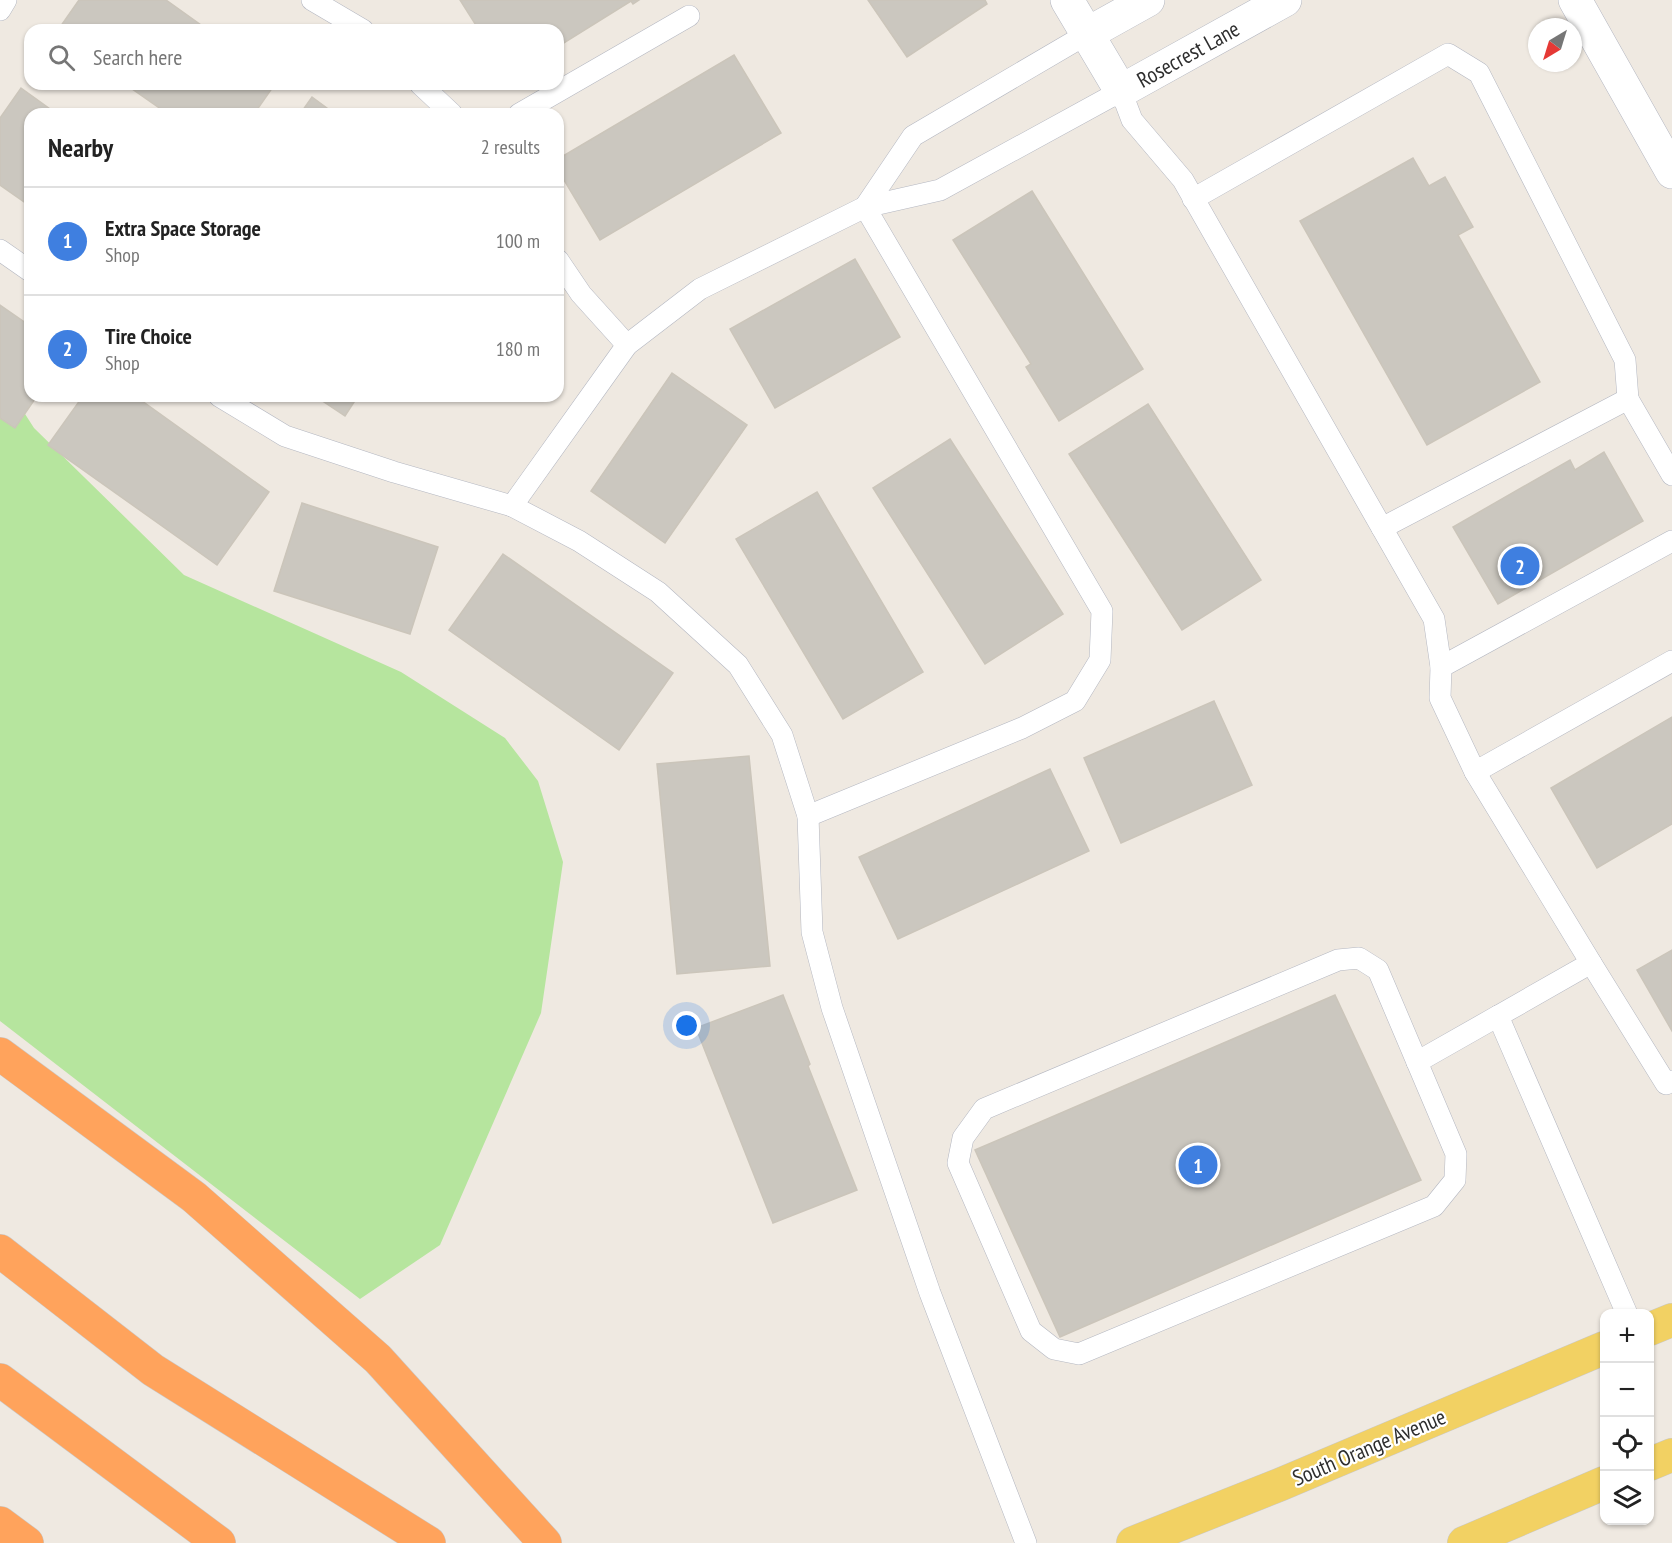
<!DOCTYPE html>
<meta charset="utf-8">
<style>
:root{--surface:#fff;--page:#f6f6f6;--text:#222;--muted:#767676;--line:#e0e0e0;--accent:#4264fb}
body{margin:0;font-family:"PT Sans Narrow",sans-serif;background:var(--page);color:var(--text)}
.controls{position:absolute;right:18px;bottom:18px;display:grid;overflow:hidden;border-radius:12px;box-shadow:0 2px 4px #0004}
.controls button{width:54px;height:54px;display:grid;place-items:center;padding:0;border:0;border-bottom:2px solid var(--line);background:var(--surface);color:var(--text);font:30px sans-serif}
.compass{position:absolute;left:1528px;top:18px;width:54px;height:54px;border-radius:50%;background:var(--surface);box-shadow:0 2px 4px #0004;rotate:218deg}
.you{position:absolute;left:687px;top:1026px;width:21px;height:21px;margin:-15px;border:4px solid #fff;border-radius:50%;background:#1a73e8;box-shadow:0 0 0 9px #1a73e833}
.badge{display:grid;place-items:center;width:39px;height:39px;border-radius:50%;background:var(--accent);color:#fff;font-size:20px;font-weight:700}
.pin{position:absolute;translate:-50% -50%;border:3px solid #fff;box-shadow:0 2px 6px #0006}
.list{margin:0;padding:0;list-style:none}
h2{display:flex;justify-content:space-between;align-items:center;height:78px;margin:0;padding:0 24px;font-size:26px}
h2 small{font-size:20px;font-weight:400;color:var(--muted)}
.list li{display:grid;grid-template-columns:39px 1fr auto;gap:18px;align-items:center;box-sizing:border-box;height:108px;padding:0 24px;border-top:2px solid var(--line)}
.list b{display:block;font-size:22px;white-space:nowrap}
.list p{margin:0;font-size:20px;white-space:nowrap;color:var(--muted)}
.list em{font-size:20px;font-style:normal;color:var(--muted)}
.icon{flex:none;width:33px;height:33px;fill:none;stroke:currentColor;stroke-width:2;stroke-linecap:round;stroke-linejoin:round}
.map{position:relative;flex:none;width:1672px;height:1543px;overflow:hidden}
.search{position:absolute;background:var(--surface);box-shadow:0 2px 4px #0004;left:24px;top:24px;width:540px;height:66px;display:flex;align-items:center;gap:15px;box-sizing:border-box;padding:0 21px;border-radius:18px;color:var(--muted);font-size:22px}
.panel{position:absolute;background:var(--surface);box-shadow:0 2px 4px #0004;left:24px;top:108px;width:540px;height:294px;border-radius:18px}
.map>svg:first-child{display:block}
.green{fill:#b6e59e}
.building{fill:#cbc7bf;stroke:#cbc5ba;stroke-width:1.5}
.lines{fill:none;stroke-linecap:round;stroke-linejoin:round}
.lane-casing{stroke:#b4b7c1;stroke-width:22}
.street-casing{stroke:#b4b7c1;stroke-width:34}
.secondary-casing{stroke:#b4b7c1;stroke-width:34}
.primary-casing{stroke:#c9c9c9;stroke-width:34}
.highway-casing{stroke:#c9c9c9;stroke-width:34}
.lane{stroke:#fff;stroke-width:21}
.street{stroke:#fff;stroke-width:33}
.secondary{stroke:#fff;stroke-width:33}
.primary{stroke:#f2d163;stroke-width:33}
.highway{stroke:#ffa35c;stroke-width:33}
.labels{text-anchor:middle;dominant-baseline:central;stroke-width:4.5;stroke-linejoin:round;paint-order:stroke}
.street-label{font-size:22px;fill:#2e2e2e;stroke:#fff}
</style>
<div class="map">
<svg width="1672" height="1543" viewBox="0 0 1672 1543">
<rect width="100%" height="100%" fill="#efe9e1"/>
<path class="green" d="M0,375L34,428L184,575L401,672L505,738L538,781L563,862L541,1013L440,1245L360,1299L0,1021Z"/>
<g class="building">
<path d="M79,0H166L208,30H58Z"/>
<path d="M460,0H639L633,4L631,1L559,46L558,30H479Z"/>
<path d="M868,0H985L987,4L907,57Z"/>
<path d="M734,55L781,133L600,240L558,170V159Z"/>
<path d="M125,84H275L254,114H168Z"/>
<path d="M21,88L57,114H30V206L0,185V118Z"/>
<path d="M312,97L335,114H300Z"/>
<path d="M1413,158L1429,186L1445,177L1473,227L1458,235L1540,382L1427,445L1300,221Z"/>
<path d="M1032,191L1143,369L1059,421L1026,367L1031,364L953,240Z"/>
<path d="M855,259L900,337L775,408L730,329Z"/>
<path d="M0,305L30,326V396H37L15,428L0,418Z"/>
<path d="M672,373L747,425L665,543L591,491Z"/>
<path d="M83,396H135L269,492L217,565L48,445Z"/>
<path d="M315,396H358L345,416Z"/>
<path d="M1148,404L1261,580L1182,630L1069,454Z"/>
<path d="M950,439L1063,614L985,664L873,488Z"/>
<path d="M1604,452L1643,521L1498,604L1453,527L1570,460L1575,470Z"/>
<path d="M817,492L923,672L843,719L736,539Z"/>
<path d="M302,503L438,547L410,634L274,591Z"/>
<path d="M503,554L673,673L619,750L449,630Z"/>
<path d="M1214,701L1252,785L1121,843L1084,758Z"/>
<path d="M1672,717V824L1597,868L1551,788Z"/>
<path d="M749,756L770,966L677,974L657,764Z"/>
<path d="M1050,769L1089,851L898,939L859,857Z"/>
<path d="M1672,950V1031L1637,970Z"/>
<path d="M783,995L810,1064L808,1066L857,1190L773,1223L696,1028Z"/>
<path d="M1335,995L1421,1180L1060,1337L975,1150Z"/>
</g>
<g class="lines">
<defs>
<g id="lane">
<path d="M312,0L363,30"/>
<path d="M0,10L6,0"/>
<path d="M420,84L452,114"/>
<path d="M519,114L689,16"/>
<path d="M1193,199L1448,54L1479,73L1625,360L1628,399"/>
<path d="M865,207L913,136L1087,34"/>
<path d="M0,250L30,271"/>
<path d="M558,260L581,294L627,345"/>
<path d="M219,396L285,436L394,472L512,506L579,541L658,592L738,665L782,735L808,816L812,932L832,1008L930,1293L1026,1543"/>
<path d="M512,506L627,345L700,289L865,207L940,190L1121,91L1132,120L1183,180L1434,619L1441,667L1440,698L1475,772L1672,661"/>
<path d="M1382,528L1628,399L1672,475"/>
<path d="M1441,667L1672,541"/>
<path d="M1475,772L1591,963L1498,1016L1627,1314"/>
<path d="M808,816L1022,728L1075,701L1100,660L1102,611L865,207"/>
<path d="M1359,958L1378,970L1456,1154L1455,1180L1434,1206L1079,1354L1054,1349L1031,1331L958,1163L963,1138L984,1109L1338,960Z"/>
<path d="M1591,963L1666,1084L1672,1081"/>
<path d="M1417,1062L1498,1016"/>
</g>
<g id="street">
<path d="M1067,0L1121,91L1285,0"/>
<path d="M1087,34L1148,0"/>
</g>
<path id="secondary" d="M1575,0L1672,172"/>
<g id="primary">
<path d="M1650,1329L1672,1320"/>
<path d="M1650,1464L1672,1455"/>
<path d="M1133,1543L1279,1485L1604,1348"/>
<path d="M1464,1543L1604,1483"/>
</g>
<g id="highway">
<path d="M0,1054L194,1197L378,1359L545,1543"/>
<path d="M0,1251L153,1370L429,1543"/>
<path d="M0,1380L219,1543"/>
<path d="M0,1523L27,1543"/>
</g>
</defs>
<use href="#lane" class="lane-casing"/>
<use href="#street" class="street-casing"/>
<use href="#secondary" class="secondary-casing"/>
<use href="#primary" class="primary-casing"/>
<use href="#highway" class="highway-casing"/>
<use href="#lane" class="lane"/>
<use href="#street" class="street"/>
<use href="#secondary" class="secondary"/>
<use href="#primary" class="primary"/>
<use href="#highway" class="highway"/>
</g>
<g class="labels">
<g class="street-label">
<text transform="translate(1188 54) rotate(-29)">Rosecrest Lane</text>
<text transform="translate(1369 1447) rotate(-23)">South Orange Avenue</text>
</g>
</g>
</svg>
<div class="controls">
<button>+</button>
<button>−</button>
<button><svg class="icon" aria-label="locate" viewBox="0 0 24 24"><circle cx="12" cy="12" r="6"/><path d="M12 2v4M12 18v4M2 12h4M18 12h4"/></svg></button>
<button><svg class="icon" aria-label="layers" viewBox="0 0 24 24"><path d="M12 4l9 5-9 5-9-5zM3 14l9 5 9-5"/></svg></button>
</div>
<svg class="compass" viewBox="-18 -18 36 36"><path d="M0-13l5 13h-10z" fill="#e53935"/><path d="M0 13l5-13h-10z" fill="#767676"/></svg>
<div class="you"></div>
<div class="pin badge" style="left:1198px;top:1165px;background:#3f7fe0">1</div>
<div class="pin badge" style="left:1520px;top:566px;background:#3f7fe0">2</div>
<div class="search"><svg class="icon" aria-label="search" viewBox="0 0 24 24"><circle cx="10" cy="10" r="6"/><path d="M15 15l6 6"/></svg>Search here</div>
<section class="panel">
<h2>Nearby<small>2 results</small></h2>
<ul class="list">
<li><span class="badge" style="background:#3f7fe0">1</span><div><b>Extra Space Storage</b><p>Shop</p></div><em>100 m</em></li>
<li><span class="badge" style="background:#3f7fe0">2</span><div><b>Tire Choice</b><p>Shop</p></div><em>180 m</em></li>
</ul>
</section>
</div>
